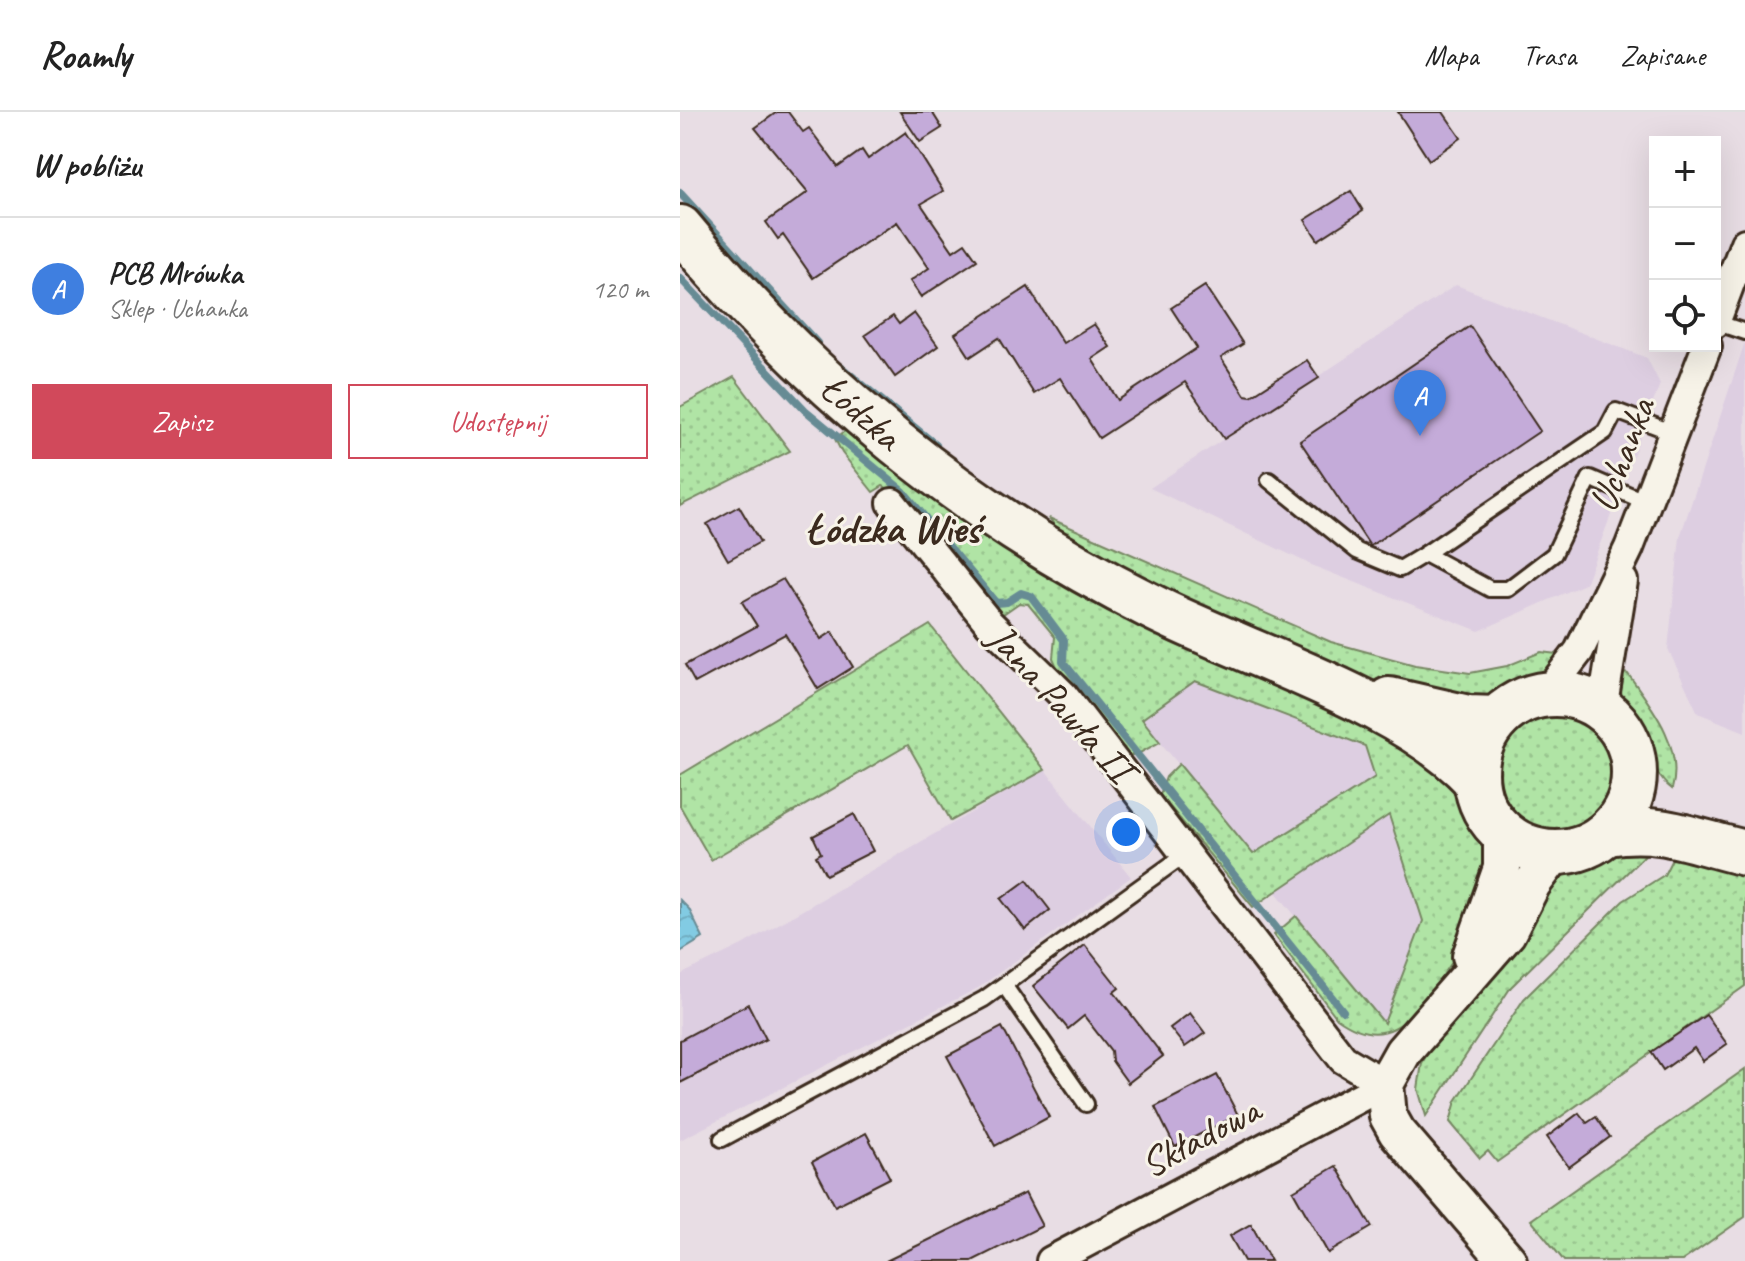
<!DOCTYPE html>
<html lang="pl">
<meta charset="utf-8">
<style>
:root{--surface:#fff;--page:#f6f6f6;--text:#222;--muted:#767676;--line:#e0e0e0;--accent:#d1495b}
body{margin:0;font-family:Caveat,sans-serif;background:var(--page);color:var(--text)}
.controls{position:absolute;right:24px;top:24px;display:grid;overflow:hidden;border-radius:0px;box-shadow:0 8px 32px #0002}
.controls button{width:72px;height:72px;display:grid;place-items:center;padding:0;border:0;border-bottom:2px solid var(--line);background:var(--surface);color:var(--text);font:40px sans-serif}
.you{position:absolute;left:446px;top:720px;width:28px;height:28px;margin:-20px;border:6px solid #fff;border-radius:50%;background:#1a73e8;box-shadow:0 0 0 12px #1a73e833}
.badge{display:grid;place-items:center;width:52px;height:52px;border-radius:50%;background:var(--accent);color:#fff;font-size:26px;font-weight:700}
.pin{position:absolute;translate:-50% -66px;filter:drop-shadow(0 2px 4px #0008)}
.pin::after{content:'';position:absolute;top:42px;width:28px;height:24px;background:inherit;clip-path:polygon(0 0,100% 0,50% 100%)}
.list{margin:0;padding:0;list-style:none}
h2{display:flex;justify-content:space-between;align-items:center;height:104px;margin:0;padding:0 32px;font-size:34px}
h2 small{font-size:26px;font-weight:400;color:var(--muted)}
.list li{display:grid;grid-template-columns:52px 1fr auto;gap:24px;align-items:center;box-sizing:border-box;height:144px;padding:0 32px;border-top:2px solid var(--line)}
.list b{display:block;font-size:30px;white-space:nowrap}
.list p{margin:0;font-size:26px;white-space:nowrap;color:var(--muted)}
.list em{font-size:26px;font-style:normal;color:var(--muted)}
.actions{display:flex;gap:16px;padding:24px 32px}
.actions a{flex:1;padding:18px 0;border:2px solid var(--accent);border-radius:0px;text-align:center;font-size:28px;color:var(--accent)}
.actions .main{background:var(--accent);color:#fff}
.icon{flex:none;width:44px;height:44px;fill:none;stroke:currentColor;stroke-width:2;stroke-linecap:round;stroke-linejoin:round}
.map{position:relative;flex:none;width:1065px;height:1149px;overflow:hidden}
header{display:flex;align-items:center;gap:48px;box-sizing:border-box;height:112px;padding:0 40px;background:var(--surface);border-bottom:2px solid var(--line)}
header strong{font-size:38px}
nav{display:flex;gap:44px;margin-inline-start:auto;font-size:28px}
main{display:flex}
aside{flex:1;background:var(--surface)}
.map>svg:first-child{display:block}
.built{fill:#ddcee1}
.grass{fill:url(#grass-dots);stroke:#768762;stroke-width:2}
.water{fill:url(#water-waves);stroke:#668b94;stroke-width:2}
.lines{fill:none;stroke-linecap:round;stroke-linejoin:round}
.stream{stroke:#668b94;stroke-width:8}
.building{fill:#c4abd9;stroke:#3b2a1e;stroke-width:2}
.service-casing{stroke:#3b2a1e;stroke-width:20}
.minor-casing{stroke:#3b2a1e;stroke-width:34}
.tertiary-casing{stroke:#3b2a1e;stroke-width:42}
.primary-casing{stroke:#3b2a1e;stroke-width:50}
.service{stroke:#f7f3e8;stroke-width:14}
.minor{stroke:#f7f3e8;stroke-width:28}
.tertiary{stroke:#f7f3e8;stroke-width:36}
.primary{stroke:#f7f3e8;stroke-width:44}
.labels{text-anchor:middle;dominant-baseline:central;stroke-width:6;stroke-linejoin:round;paint-order:stroke}
.street-label{font-size:40px;fill:#3b2a1e;stroke:#f7f3e8}
.neighbourhood-label{font-size:42px;font-weight:bold;fill:#3b2a1e;stroke:#f7f3e8}
</style>
<header>
<strong>Roamly</strong>
<nav><a>Mapa</a><a>Trasa</a><a>Zapisane</a></nav>
</header>
<main>
<aside>
<h2>W pobliżu<small></small></h2>
<ul class="list">
<li><span class="badge" style="background:#3f7fe0">A</span><div><b>PCB Mrówka</b><p>Sklep · Uchanka</p></div><em>120 m</em></li>
</ul>
<div class="actions"><a class="main">Zapisz</a><a>Udostępnij</a></div>
</aside>
<div class="map">
<svg width="1065" height="1149" viewBox="0 0 1065 1149">
<defs>
<pattern id="grass-dots" width="8" height="8" patternUnits="userSpaceOnUse" patternTransform="scale(2)"><rect width="8" height="8" fill="#b0e4a5"/><path d="M2 2h.1M6 6h.1" fill="none" stroke="#98c48e" stroke-width="1.8" stroke-linecap="round"/></pattern>
<pattern id="water-waves" width="16" height="10" patternUnits="userSpaceOnUse" patternTransform="scale(2)"><rect width="16" height="10" fill="#82cbe3"/><path d="M0 5q4-4 8 0t8 0" fill="none" stroke="#71aec2"/></pattern>
</defs>
<rect width="100%" height="100%" fill="#e8dde4"/>
<filter id="ink" filterUnits="userSpaceOnUse"><feTurbulence type="fractalNoise" baseFrequency=".0125" numOctaves="2"/><feDisplacementMap in="SourceGraphic" scale="16" xChannelSelector="R" yChannelSelector="G"/><feConvolveMatrix kernelMatrix="1 2 1 2 8 2 1 2 1" color-interpolation-filters="sRGB"/></filter>
<g filter="url(#ink)">
<g class="built">
<path d="M776,173L967,246L980,272L905,472L799,519L636,455L470,376Z"/>
<path d="M1065,230V620L1018,601L988,537L1000,425Z"/>
<path d="M515,569L685,634L695,665L573,742L461,607Z"/>
<path d="M365,658L451,765L298,876L0,1028V863L62,833Z"/>
<path d="M709,703L743,809L704,912L595,779Z"/>
</g>
<g class="grass">
<path d="M54,265L110,339L0,394V295Z"/>
<path d="M166,318L283,409L335,442L730,629L778,670L811,747C804,771 798,795 789,818C782,837 769,855 757,872C729,910 704,940 657,906L594,823L616,804L704,911L743,809L709,703L573,795L480,683L486,665L499,652L573,742L695,665L685,634L515,569L462,607L480,630L456,643H448L377,555L373,546L375,525L348,492L339,491L319,505L214,380L203,374L193,380L162,341L155,327Z"/>
<path d="M369,406L651,530L735,553L790,561L827,554L861,540L885,543L866,562L840,572L814,587L749,586L673,562L511,495L379,419Z"/>
<path d="M250,513L365,658L271,709L228,633L31,748L0,694V663Z"/>
<path d="M939,560L948,562C972,595 1004,635 992,677C973,663 972,644 963,623C953,601 937,587 939,560Z"/>
<circle cx="876" cy="661" r="59"/>
<path d="M937,736L970,738L831,875L746,1004L738,977L742,951L749,939L802,877L874,765Z"/>
<path d="M997,737L1065,762V874L817,1050L808,1039L800,1046L770,1010L776,989L844,887L943,789L984,763Z"/>
<path d="M1065,957V1105L1002,1149H884L851,1108Z"/>
</g>
<path class="water" d="M0,788L9,797L23,826L0,840Z"/>
<g class="lines">
<g class="stream">
<path d="M0,81L137,231"/>
<path d="M0,166L125,298L223,379L316,491L327,490L341,481L351,484L384,528L383,550L663,899"/>
<path d="M161,255L256,333"/>
</g>
</g>
<g class="building">
<path d="M97,0H108L123,20L129,16L158,55L182,38L188,47L226,20L263,79L241,92L273,139L285,131L297,148L241,185L230,169L249,156L217,110L133,166L103,123L98,127L86,110L128,80L75,16Z"/>
<path d="M220,0H252L262,16L240,30Z"/>
<path d="M718,0H763L781,26L749,48Z"/>
<path d="M671,79L683,99L638,128L625,108Z"/>
<path d="M525,174L563,232L541,246L565,283L571,284L627,248L639,266L544,327L505,270L419,326L380,266L354,282L319,226L290,245L275,222L348,175L383,231L414,212L430,235L412,247L438,288L517,236L491,196Z"/>
<path d="M234,201L258,234L215,265L185,223L213,204L219,212Z"/>
<path d="M790,214L860,319L690,434L620,329Z"/>
<path d="M59,394L80,430L48,448L27,412Z"/>
<path d="M103,467L141,527L152,520L173,555L138,577L105,522L15,571L5,553L77,514L62,490Z"/>
<path d="M174,702L193,739L146,763L136,744L141,741L133,724Z"/>
<path d="M347,768L370,798L345,818L321,787Z"/>
<path d="M405,833L439,876L434,880L483,944L448,971L432,949L431,939L404,904L388,917L353,874Z"/>
<path d="M68,892L86,927L0,971V928Z"/>
<path d="M510,901L525,921L505,935L490,916Z"/>
<path d="M1026,903L1047,932L1023,949L1014,936L983,958L971,940Z"/>
<path d="M322,915L369,1005L315,1034L267,944Z"/>
<path d="M537,963L558,1003L495,1035L475,995Z"/>
<path d="M899,1001L907,1011L916,1005L930,1025L889,1055L867,1025Z"/>
<path d="M186,1021L210,1066L155,1094L132,1050Z"/>
<path d="M656,1054L692,1115L648,1141L613,1079Z"/>
<path d="M345,1081L362,1114L292,1149H206Z"/>
<path d="M571,1112L591,1149H564L550,1124Z"/>
</g>
<g class="lines">
<defs>
<g id="service">
<path d="M1035,210L1065,220"/>
<path d="M589,368L677,439L720,457L745,442"/>
<path d="M966,390L910,366L874,442L828,477H810L745,442L925,320L936,299L994,321"/>
<path d="M324,873L406,992"/>
<path d="M42,1027L304,887L507,741"/>
</g>
<g id="minor">
<path d="M1035,211L1065,131"/>
<path d="M212,391L309,511L383,583L663,947L705,972"/>
<path d="M866,582L899,539L949,436L1027,234"/>
<path d="M922,598L943,469"/>
<path d="M371,1149L705,972"/>
</g>
<g id="tertiary">
<path d="M791,844L822,756V721"/>
<path d="M828,1149L717,1020L708,1004L705,972L723,940L827,821L852,772L875,741"/>
</g>
<g id="primary">
<path d="M0,116C130,274 289,404 472,495C569,544 722,589 795,667"/>
<circle cx="875" cy="661" r="79"/>
<path d="M709,588L788,606L817,607"/>
<path d="M927,721C982,712 1013,729 1065,741"/>
</g>
</defs>
<use href="#service" class="service-casing"/>
<use href="#minor" class="minor-casing"/>
<use href="#tertiary" class="tertiary-casing"/>
<use href="#primary" class="primary-casing"/>
<use href="#service" class="service"/>
<use href="#minor" class="minor"/>
<use href="#tertiary" class="tertiary"/>
<use href="#primary" class="primary"/>
</g>
</g>
<g class="labels">
<g class="street-label">
<text transform="translate(181 300) rotate(41)">Łódzka</text>
<text transform="translate(942 343) rotate(-69)">Uchanka</text>
<text transform="translate(381 591) rotate(48)">Jana Pawła II</text>
<text transform="translate(520 1025) rotate(-28)">Składowa</text>
</g>
<g class="neighbourhood-label">
<text x="213" y="416">Łódzka Wieś</text>
</g>
</g>
</svg>
<div class="controls">
<button>+</button>
<button>−</button>
<button><svg class="icon" aria-label="locate" viewBox="0 0 24 24"><circle cx="12" cy="12" r="6"/><path d="M12 2v4M12 18v4M2 12h4M18 12h4"/></svg></button>
</div>
<div class="you"></div>
<div class="pin badge" style="left:740px;top:324px;background:#3f7fe0">A</div>
</div>
</main>
